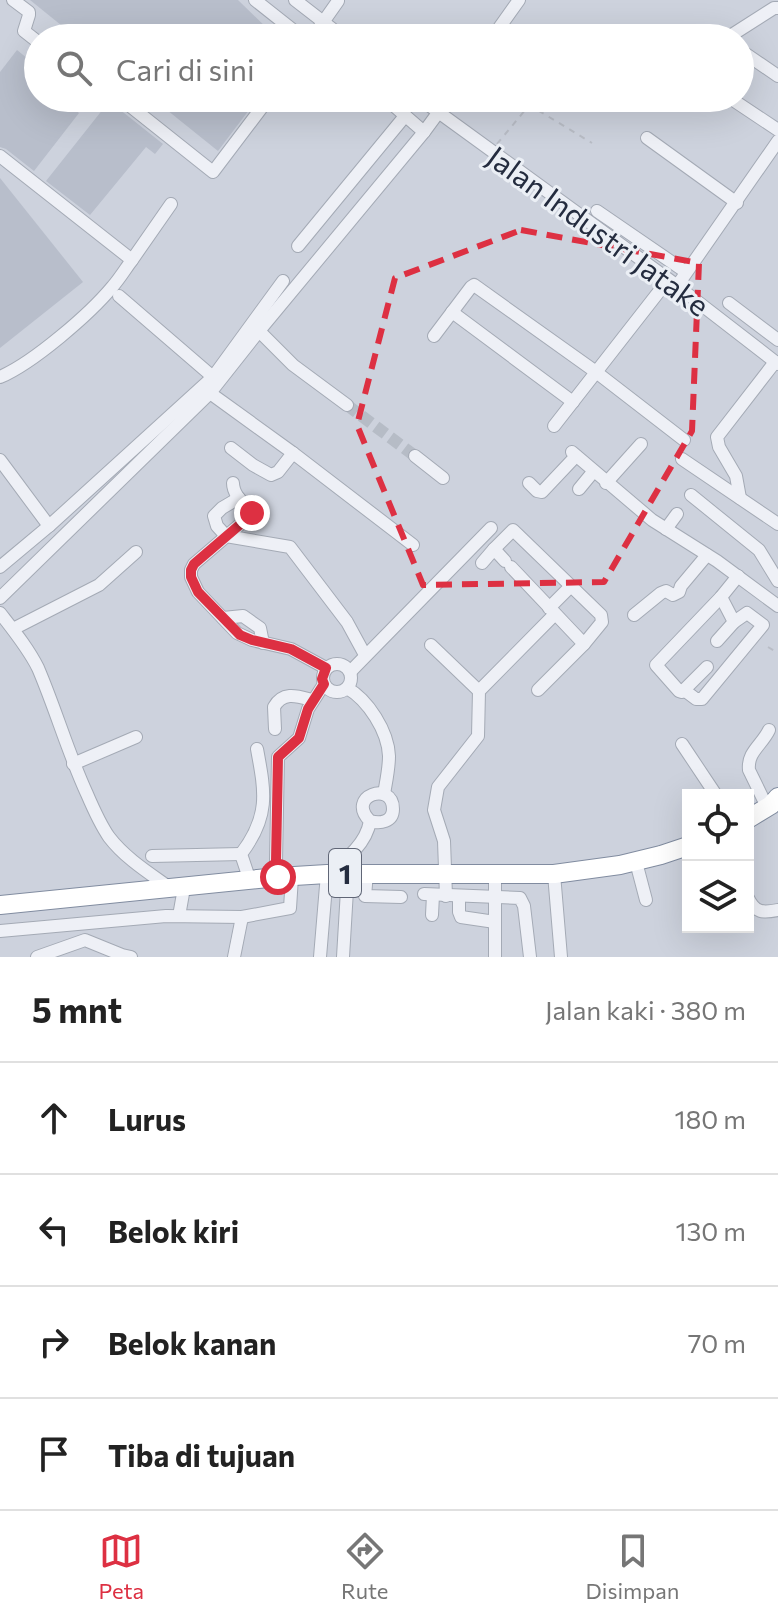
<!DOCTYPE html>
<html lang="id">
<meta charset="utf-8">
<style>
:root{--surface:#fff;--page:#f2f2f2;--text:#222;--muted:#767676;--line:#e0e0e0;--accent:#dd3042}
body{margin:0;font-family:Commissioner,sans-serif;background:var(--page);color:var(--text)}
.controls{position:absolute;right:24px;bottom:24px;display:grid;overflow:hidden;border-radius:0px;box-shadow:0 8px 32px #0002}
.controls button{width:72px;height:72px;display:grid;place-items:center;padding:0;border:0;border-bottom:2px solid var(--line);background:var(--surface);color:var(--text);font:40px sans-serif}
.stop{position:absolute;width:24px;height:24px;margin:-18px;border:6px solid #dd3042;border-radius:50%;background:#fff}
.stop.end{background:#dd3042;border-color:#fff;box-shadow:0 2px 8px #0008}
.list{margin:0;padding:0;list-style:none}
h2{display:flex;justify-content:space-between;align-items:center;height:104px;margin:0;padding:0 32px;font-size:34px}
h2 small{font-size:26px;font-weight:400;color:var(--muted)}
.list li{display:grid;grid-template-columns:52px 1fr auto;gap:24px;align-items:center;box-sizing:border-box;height:112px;padding:0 32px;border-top:2px solid var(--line)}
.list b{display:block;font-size:30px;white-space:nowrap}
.list em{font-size:26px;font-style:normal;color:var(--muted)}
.icon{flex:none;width:44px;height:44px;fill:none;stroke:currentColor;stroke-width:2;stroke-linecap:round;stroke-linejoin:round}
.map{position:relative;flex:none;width:778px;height:957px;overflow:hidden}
.search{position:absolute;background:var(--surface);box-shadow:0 8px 32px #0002;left:24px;right:24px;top:24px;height:88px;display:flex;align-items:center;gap:20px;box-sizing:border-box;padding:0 28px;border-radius:44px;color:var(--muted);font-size:30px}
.sheet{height:552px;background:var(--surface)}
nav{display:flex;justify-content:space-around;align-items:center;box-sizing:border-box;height:112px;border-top:2px solid var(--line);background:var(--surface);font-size:22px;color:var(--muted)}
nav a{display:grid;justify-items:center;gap:4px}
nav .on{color:var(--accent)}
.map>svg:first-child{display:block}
.built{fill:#cdd2dd;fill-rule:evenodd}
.building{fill:#b8becb}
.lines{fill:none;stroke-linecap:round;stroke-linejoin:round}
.minor-tunnel{stroke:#b6bcc6;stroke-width:12;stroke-dasharray:12 6;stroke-linecap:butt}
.minor-casing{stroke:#a4aab5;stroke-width:14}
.highway-casing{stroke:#818ca0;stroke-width:20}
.path{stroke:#b9bdc6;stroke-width:2;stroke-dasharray:6 6;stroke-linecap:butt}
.minor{stroke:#eef0f6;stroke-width:12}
.highway{stroke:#fff;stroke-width:18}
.route{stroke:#dd3042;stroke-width:10}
.marked{fill:none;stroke:#dd3042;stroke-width:6;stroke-dasharray:16 10;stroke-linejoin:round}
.labels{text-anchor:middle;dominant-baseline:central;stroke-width:6;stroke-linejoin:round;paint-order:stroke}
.shield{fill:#ebeff5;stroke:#606676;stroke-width:2}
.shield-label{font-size:28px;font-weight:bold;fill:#242c3f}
.street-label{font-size:30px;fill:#242c3f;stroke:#ebeff5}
</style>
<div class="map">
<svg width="778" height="957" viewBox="0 0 778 957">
<rect width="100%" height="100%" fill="#dbe0e8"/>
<path class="built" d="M0,0H778V957H0ZM38,38H740V98H38ZM688,795H748V927H688Z"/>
<g class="building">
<path d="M30,0H238L277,38H77Z"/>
<path d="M17,50L38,67V98H59L79,113L34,171L6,149L0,147V72Z"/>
<path d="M152,98H258L218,151Z"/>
<path d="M111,99L114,105L163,144L155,154L146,147L90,215L46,181Z"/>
<path d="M0,178L83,282L0,348Z"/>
</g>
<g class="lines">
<path class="minor-tunnel" d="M347,405L415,456"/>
<defs>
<g id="minor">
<path d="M13,0L29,12V15L24,31L38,42"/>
<path d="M255,0L303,38"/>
<path d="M295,0L344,38"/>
<path d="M312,38L338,1"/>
<path d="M492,38L519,0"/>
<path d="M727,38L774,8H778"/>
<path d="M740,50L778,76"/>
<path d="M120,98L213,172L269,98"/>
<path d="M385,98L424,132"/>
<path d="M419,98L672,282L778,364"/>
<path d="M730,98L778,130"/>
<path d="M647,138L737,203"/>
<path d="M0,156L132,260C126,268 120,278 113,286C90,314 33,363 0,377"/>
<path d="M597,211L686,272"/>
<path d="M298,246L405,116"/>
<path d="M132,260L171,204"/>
<path d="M677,286L778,141"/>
<path d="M119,296L213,377"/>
<path d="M729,303L778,340"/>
<path d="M452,312L573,402"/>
<path d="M259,331L293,365L347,405"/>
<path d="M434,336L471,287L474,285L596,372L684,440"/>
<path d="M210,393L293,453L413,545"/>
<path d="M554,426L668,280"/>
<path d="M231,448L253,465L271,475L278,472L293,453"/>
<path d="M572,452L652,520L717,561L778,606"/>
<path d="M415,456L443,478"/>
<path d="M682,459L778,524"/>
<path d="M0,460L49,526"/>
<path d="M233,483C233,495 244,504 252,513L251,515L194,564L191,570V577L198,592L237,633L252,640L291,649L326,668"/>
<path d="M529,483L537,491L542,492L576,456"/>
<path d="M606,483L641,444"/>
<path d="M579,489L593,472"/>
<path d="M691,495L759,550L778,581"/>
<path d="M239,498L222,508L214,516L217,526L226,536L290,547L347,622L365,655"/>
<path d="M740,498L736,476L719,447L717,437L775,362"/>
<path d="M666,529L677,514"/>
<path d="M494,549L513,530L601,615L602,622L584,644"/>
<path d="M482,563L494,549L505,561"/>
<path d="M0,567L49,526L213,377L283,281"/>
<path d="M511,567L584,644L538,690"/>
<path d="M0,598L210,393L259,331L424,132L449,98"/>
<path d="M549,608L570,587"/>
<path d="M0,613C14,631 28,648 38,668C56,710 68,753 87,794C93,808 100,824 109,837C125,858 149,873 170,888"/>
<path d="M634,615L661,593L666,591L673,595L679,592L681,586L707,555"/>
<path d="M223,618L243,616L260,628L263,643"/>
<path d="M13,629L99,585L136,552"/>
<path d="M717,641L734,622L721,597"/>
<path d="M431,645L479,691"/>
<circle cx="337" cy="678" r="14"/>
<path d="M707,667L682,692L679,691L656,665L721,597L738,576"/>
<path d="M350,672L491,528"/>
<path d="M347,688C368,700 388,731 389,756C389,769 386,782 384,794"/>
<path d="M684,690L696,699H702L763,625L747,613L734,622"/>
<path d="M275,729L274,707C283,691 297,696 312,700"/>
<path d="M682,744L716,795"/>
<path d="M73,764L136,737"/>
<path d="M767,807L749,770C747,752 762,745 769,730"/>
<path d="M152,856L241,854"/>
<path d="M636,862L646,900"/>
<path d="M367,873L365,896L401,897"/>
<path d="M554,874L561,957"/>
<path d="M278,877L276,861L278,757L299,738L308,709L324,684"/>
<path d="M250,881L241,854C270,816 265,792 257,749"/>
<path d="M424,894L520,898L524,906L530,957"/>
<path d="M446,896L444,841L434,810L438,787L478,736L479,691L555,614"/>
<path d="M459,896V912L461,917L495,922"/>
<path d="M748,898C755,913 763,913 778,910"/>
<path d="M432,915L433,895"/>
<path d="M179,916L184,888"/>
<path d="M0,931L166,916L242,917L290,908L292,877"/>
<path d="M37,957L85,940L122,955L131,957"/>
<path d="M234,957L242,917"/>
<path d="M320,957L327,874C345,860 366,845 370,821C345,796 393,780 393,809C393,822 380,824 370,821"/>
<path d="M343,957L348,873"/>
<path d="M495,957V874"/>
</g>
<g id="highway">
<path d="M748,819L771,805L778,797"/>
<path d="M0,905L278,877L327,874H554L620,865L661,855L688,846"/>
</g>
</defs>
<use href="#minor" class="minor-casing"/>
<use href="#highway" class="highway-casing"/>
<g class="path">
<path d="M497,144L526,109L531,106L592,143"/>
<path d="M768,647L778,653"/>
</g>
<use href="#minor" class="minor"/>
<use href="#highway" class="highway"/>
</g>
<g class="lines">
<path class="route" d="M252,513L250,516L194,564L191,570V577L198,592L240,635L252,640L291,649L326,668L322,679L324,684L308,709L299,738L278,757L276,861L278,877"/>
</g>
<path class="marked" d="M521,230L699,263L692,431L604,582L423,585L357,425L395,278Z"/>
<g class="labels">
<rect class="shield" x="329" y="849" width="32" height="48" rx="6"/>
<g class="shield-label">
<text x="345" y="873">1</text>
</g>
<g class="street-label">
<text transform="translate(599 230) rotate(36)">Jalan Industri Jatake</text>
</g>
</g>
</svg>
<div class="controls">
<button><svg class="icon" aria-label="locate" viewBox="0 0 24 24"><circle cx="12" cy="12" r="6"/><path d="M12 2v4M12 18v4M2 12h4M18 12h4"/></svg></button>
<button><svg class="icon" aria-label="layers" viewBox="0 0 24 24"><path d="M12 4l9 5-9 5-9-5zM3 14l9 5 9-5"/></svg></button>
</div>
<div class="stop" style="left:278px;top:877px"></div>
<div class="stop end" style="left:252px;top:513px"></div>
<div class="search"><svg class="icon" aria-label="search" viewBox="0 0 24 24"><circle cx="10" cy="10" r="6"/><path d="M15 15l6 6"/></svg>Cari di sini</div>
</div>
<section class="sheet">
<h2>5 mnt<small>Jalan kaki · 380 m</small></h2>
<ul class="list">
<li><svg class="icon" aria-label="ahead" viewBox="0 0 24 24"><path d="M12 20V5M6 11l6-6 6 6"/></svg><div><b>Lurus</b></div><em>180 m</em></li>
<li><svg class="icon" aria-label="left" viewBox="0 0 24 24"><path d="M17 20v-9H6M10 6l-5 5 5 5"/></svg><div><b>Belok kiri</b></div><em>130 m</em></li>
<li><svg class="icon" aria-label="right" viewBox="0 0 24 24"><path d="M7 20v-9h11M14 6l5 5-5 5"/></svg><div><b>Belok kanan</b></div><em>70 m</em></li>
<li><svg class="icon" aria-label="arrive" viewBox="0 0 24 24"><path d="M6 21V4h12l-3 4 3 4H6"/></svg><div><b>Tiba di tujuan</b></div></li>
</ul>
</section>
<nav>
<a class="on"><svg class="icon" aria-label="map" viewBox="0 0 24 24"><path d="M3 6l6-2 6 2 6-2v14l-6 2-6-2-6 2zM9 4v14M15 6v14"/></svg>Peta</a>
<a><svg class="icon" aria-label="directions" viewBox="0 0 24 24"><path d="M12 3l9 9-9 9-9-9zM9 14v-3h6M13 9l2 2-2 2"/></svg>Rute</a>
<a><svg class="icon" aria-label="saved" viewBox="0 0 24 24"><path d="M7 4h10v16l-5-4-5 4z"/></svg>Disimpan</a>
</nav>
